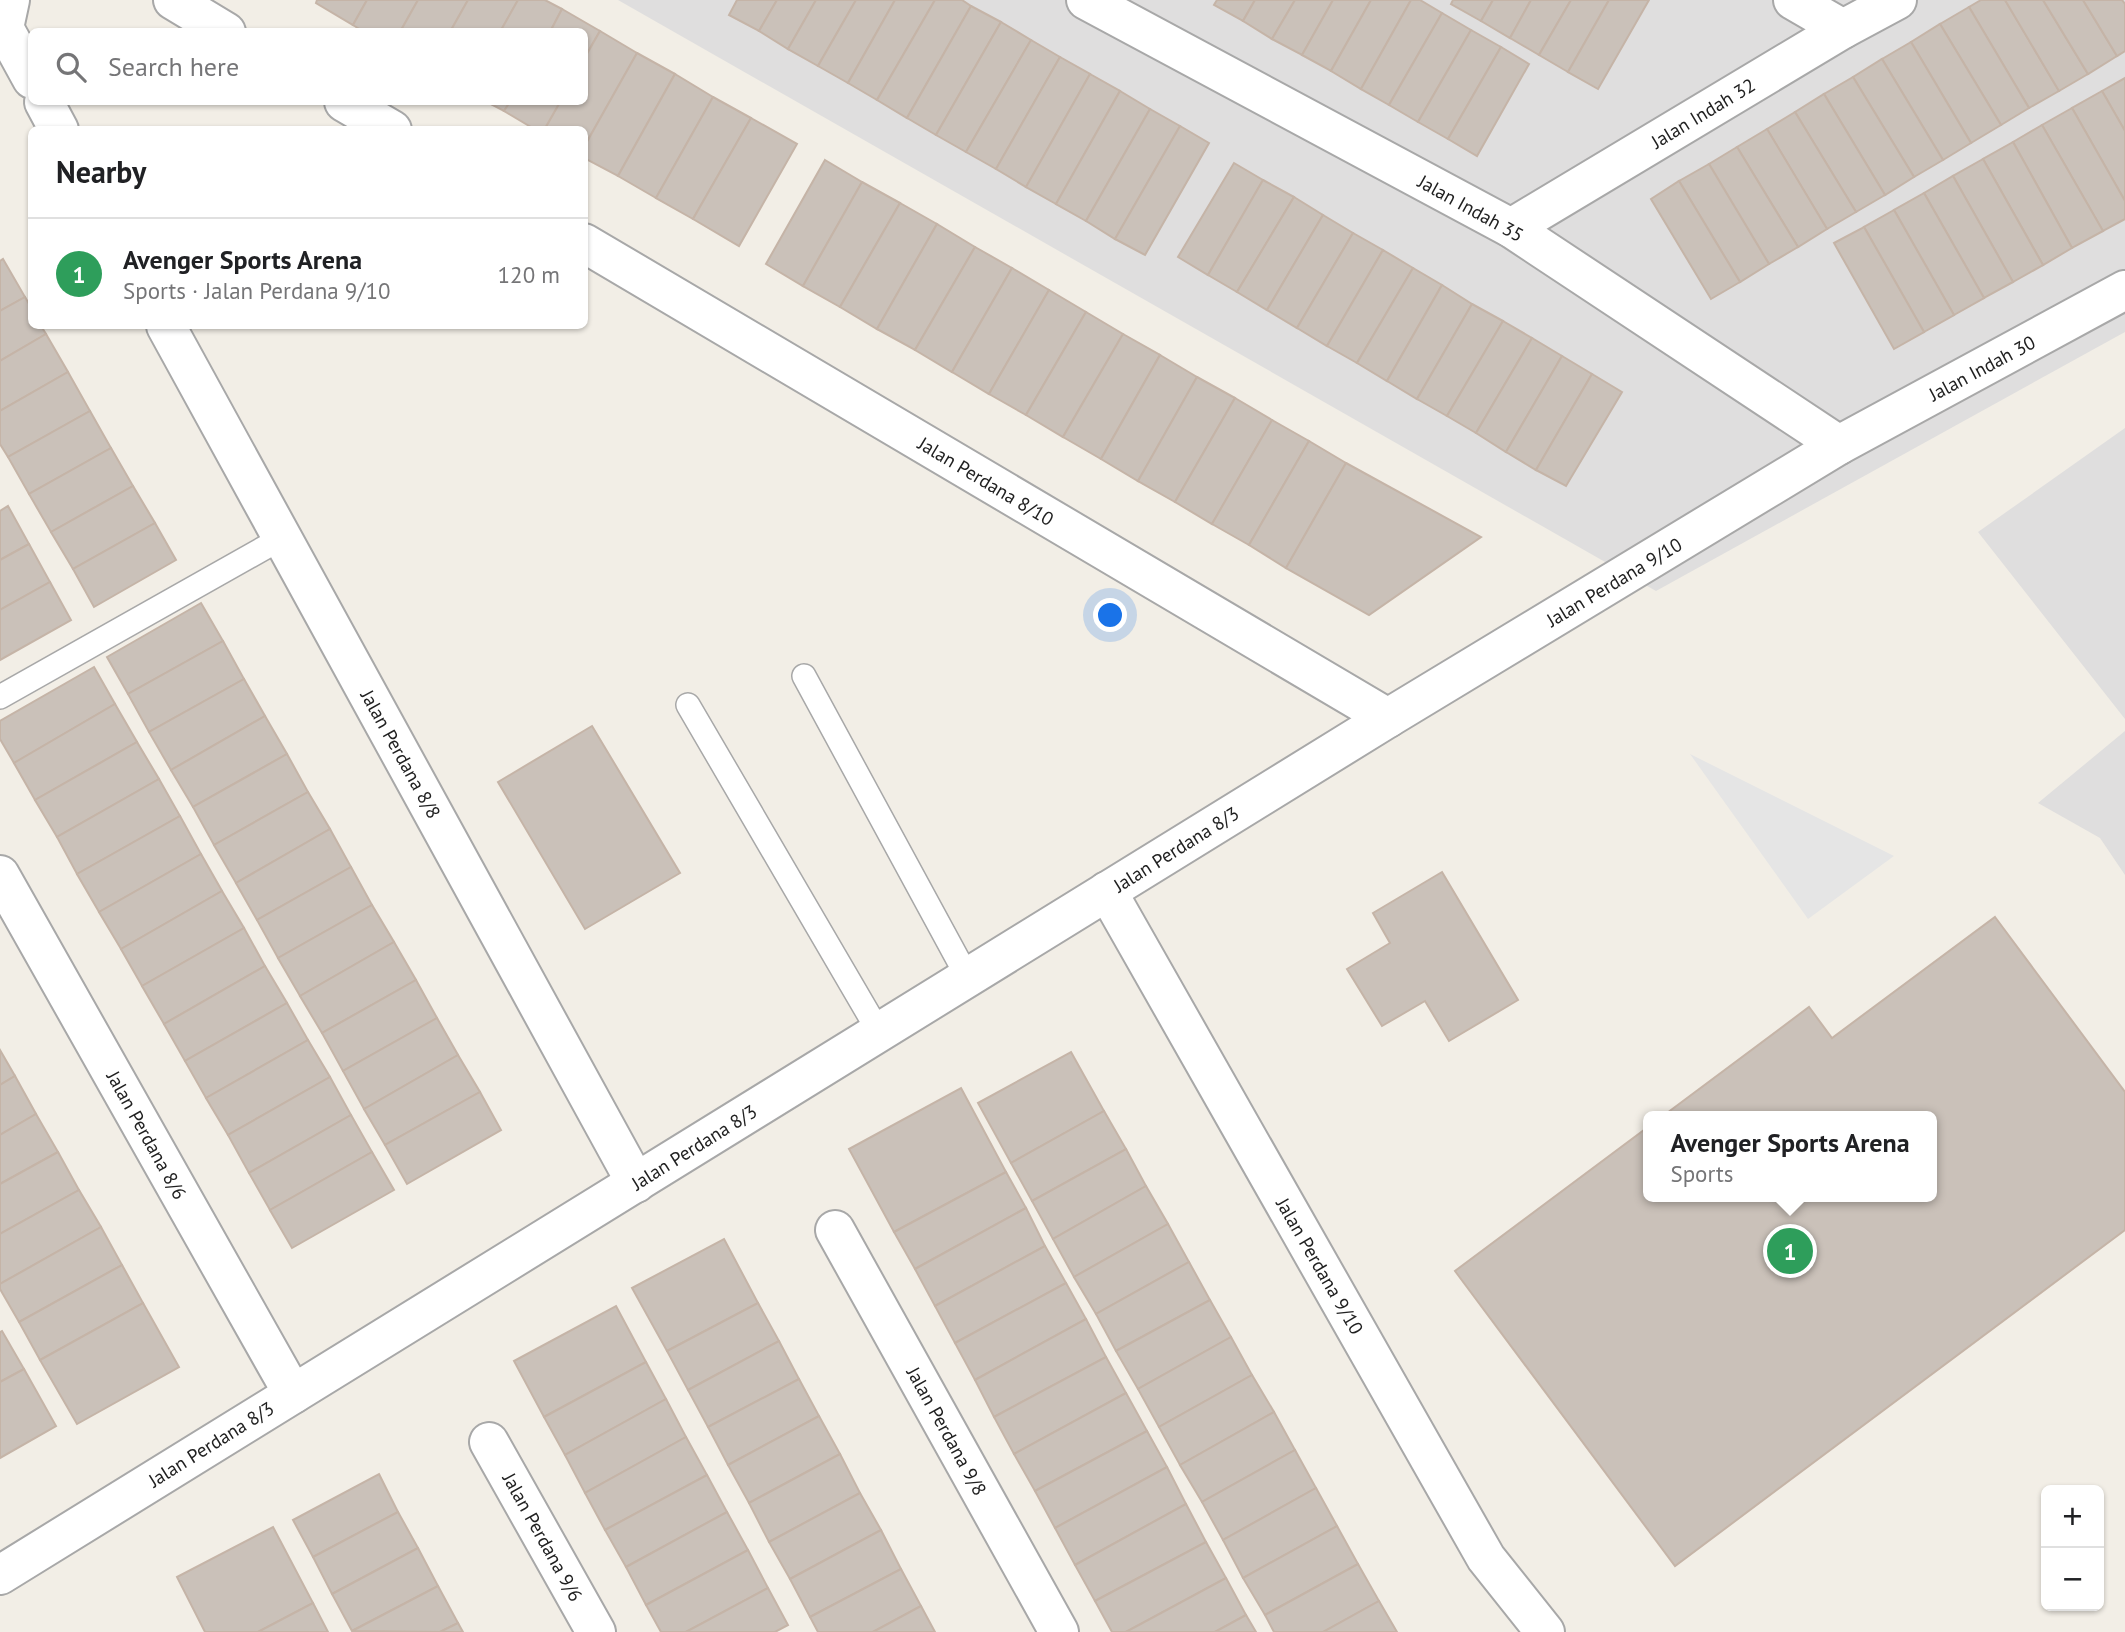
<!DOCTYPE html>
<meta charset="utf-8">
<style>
:root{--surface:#fff;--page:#f6f6f6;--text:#202124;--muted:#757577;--line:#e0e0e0;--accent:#db2777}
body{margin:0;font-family:"PT Sans",sans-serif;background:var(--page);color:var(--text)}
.controls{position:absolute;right:21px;bottom:21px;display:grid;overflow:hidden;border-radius:10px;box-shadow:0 2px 5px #0004}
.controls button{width:63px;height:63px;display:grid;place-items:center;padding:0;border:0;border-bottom:2px solid var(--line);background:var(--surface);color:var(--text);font:35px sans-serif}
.you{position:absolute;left:1111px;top:616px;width:24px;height:24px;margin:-18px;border:5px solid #fff;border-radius:50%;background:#1a73e8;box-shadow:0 0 0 10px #1a73e833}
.badge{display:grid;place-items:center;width:46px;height:46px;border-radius:50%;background:var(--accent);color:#fff;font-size:23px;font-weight:700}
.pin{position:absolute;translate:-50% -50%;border:4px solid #fff;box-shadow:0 2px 7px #0006}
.popup{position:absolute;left:1643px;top:1111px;width:294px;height:91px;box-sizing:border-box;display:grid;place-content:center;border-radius:10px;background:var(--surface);filter:drop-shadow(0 2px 5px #0005);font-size:23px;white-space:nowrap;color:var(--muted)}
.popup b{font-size:26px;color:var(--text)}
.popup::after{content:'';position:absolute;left:50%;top:100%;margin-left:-14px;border:14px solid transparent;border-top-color:var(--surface)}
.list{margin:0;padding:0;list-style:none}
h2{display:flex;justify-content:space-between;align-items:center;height:91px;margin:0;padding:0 28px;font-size:30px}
h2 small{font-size:23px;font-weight:400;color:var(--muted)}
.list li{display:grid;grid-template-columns:46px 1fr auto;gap:21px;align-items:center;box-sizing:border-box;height:112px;padding:0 28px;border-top:2px solid var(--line)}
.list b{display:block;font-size:26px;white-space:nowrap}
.list p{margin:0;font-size:23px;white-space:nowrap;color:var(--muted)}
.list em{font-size:23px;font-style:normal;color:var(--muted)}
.icon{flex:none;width:38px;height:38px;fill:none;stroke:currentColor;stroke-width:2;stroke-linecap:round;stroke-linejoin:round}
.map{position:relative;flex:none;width:2125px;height:1632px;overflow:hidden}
.search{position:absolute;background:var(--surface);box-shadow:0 2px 5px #0004;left:28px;top:28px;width:560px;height:77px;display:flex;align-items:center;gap:18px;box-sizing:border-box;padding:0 24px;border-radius:10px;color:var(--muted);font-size:26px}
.panel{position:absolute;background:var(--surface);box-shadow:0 2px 5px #0004;left:28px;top:126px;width:560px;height:203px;border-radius:10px}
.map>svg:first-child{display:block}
.residential{fill:#dfdede}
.parking{fill:#e5e5e5}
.building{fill:#cac1b9;stroke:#c5b4a7;stroke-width:2}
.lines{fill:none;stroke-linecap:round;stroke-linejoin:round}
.service-casing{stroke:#a8a8a8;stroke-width:26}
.minor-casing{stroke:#a8a8a8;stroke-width:42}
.service{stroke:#fff;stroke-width:23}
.minor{stroke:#fff;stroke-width:38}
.labels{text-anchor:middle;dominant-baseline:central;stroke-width:6;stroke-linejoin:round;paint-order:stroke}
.street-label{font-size:19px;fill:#212121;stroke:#fff}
</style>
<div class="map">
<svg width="2125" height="1632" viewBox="0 0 2125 1632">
<rect width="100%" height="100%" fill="#f2eee6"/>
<g class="residential">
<path d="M618,0H2125V332L1656,591Z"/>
<path d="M2125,428V719L1978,532Z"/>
<path d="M2125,731V875L2100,838L2038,803Z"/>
</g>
<path class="parking" d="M1690,754L1894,856L1808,919Z"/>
<g class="building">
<path d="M317,0H367L353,25L316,3Z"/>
<path d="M367,0H418L400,32H364L353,25Z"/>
<path d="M418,0H468L450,32H400Z"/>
<path d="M468,0H518L500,32H450Z"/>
<path d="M518,0H545L562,9L550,32H500Z"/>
<path d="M737,0H777L759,31L729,15Z"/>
<path d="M777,0H816L788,49L759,31Z"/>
<path d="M816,0H856L818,66L788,49Z"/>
<path d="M856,0H895L848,83L818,66Z"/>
<path d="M895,0H935L877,100L848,83Z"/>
<path d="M935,0H962L971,6L907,118L877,100Z"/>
<path d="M1217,0H1255L1243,21L1214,5Z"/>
<path d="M1255,0H1295L1272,39L1243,21Z"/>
<path d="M1295,0H1333L1302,55L1272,39Z"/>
<path d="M1333,0H1371L1331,71L1302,55Z"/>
<path d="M1371,0H1411L1361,89L1331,71Z"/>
<path d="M1411,0H1420L1442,13L1389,105L1361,89Z"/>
<path d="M1453,0H1493L1481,21L1451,4Z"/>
<path d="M1493,0H1531L1510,38L1481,21Z"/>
<path d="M1531,0H1571L1539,55L1510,38Z"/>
<path d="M1571,0H1609L1568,72L1539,55Z"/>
<path d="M1609,0H1649L1598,89L1568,72Z"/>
<path d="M1981,0H2005L2059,91L2029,108L1969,7Z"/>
<path d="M2005,0H2043L2088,74L2059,91Z"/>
<path d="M2043,0H2083L2117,56L2088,74Z"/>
<path d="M2083,0H2122L2125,4V51L2117,56Z"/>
<path d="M971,6L1001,22L936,135L907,118Z"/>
<path d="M1969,7L2029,108L2001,125L1940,24Z"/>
<path d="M562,9L600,31L584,59V32H550Z"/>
<path d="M1442,13L1471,30L1418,122L1389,105Z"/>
<path d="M1001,22L1031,40L966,152L936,135Z"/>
<path d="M1940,24L2001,125L1971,143L1911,42Z"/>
<path d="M1471,30L1501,47L1448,139L1418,122Z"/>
<path d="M600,31L637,53L584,147V130H544L560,102H584V59Z"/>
<path d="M1031,40L1060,57L996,169L966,152Z"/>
<path d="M1911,42L1971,143L1943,160L1882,59Z"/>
<path d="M1501,47L1529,64L1477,156L1448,139Z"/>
<path d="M637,53L675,74L618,176L584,158V147Z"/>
<path d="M1060,57L1090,74L1026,187L996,169Z"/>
<path d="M1882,59L1943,160L1914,177L1853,77Z"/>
<path d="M675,74L713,97L656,198L618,176Z"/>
<path d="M1090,74L1120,91L1056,204L1026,187Z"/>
<path d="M1853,77L1914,177L1885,195L1824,94Z"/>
<path d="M2125,78V131L2102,91Z"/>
<path d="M1120,91L1150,109L1086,221L1056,204Z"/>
<path d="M2102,91L2125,131V201L2072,108Z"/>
<path d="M1824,94L1885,195L1856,212L1795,112Z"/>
<path d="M713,97L751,118L693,219L656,198Z"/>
<path d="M487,102H510L504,111Z"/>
<path d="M510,102H560L544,130H536L504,111Z"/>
<path d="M2072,108L2125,201V219L2103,231L2042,125Z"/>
<path d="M1150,109L1180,126L1115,239L1086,221Z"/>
<path d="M1795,112L1856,212L1827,229L1767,129Z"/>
<path d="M751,118L797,144L739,246L693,219Z"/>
<path d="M2042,125L2103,231L2072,248L2013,142Z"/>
<path d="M1180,126L1209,143L1145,255L1115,239Z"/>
<path d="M1767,129L1827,229L1798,247L1737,147Z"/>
<path d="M2013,142L2072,248L2043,265L1983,159Z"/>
<path d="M1737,147L1798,247L1769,264L1709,164Z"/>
<path d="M1983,159L2043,265L2013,282L1953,176Z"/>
<path d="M825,160L862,182L803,286L766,264Z"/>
<path d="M1234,163L1263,180L1208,275L1178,257Z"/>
<path d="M1709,164L1769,264L1740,282L1679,181Z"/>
<path d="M1953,176L2013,282L1984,298L1924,193Z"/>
<path d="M1263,180L1294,197L1237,292L1208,275Z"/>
<path d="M1679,181L1740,282L1711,299L1651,199Z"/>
<path d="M862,182L900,203L840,307L803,286Z"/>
<path d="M1924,193L1984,298L1954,315L1894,210Z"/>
<path d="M1294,197L1323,215L1267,310L1237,292Z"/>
<path d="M900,203L937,224L877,329L840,307Z"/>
<path d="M1894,210L1954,315L1924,332L1864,227Z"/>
<path d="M1323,215L1353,233L1297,328L1267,310Z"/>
<path d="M937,224L975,247L915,350L877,329Z"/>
<path d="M1864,227L1924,332L1894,349L1834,243Z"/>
<path d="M1353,233L1383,250L1327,346L1297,328Z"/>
<path d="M975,247L1012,268L952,372L915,350Z"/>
<path d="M1383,250L1413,268L1357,363L1327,346Z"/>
<path d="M3,259L25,297L0,311V261Z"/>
<path d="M1012,268L1049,290L989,394L952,372Z"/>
<path d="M1413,268L1442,285L1387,381L1357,363Z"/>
<path d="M1442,285L1472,304L1417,399L1387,381Z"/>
<path d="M1049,290L1086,312L1026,415L989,394Z"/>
<path d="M25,297L32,309V326H41L46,334L0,361V311Z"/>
<path d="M1472,304L1503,321L1447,416L1417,399Z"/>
<path d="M1086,312L1123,334L1063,437L1026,415Z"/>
<path d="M1503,321L1532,338L1476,433L1447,416Z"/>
<path d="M46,334L68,372L0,411V361Z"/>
<path d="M1123,334L1160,355L1101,459L1063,437Z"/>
<path d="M1532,338L1562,356L1506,452L1476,433Z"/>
<path d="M1160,355L1197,377L1138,481L1101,459Z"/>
<path d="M1562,356L1592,374L1536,470L1506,452Z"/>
<path d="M68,372L90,411L8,457L0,444V411Z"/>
<path d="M1592,374L1622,392L1566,486L1536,470Z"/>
<path d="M1197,377L1235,398L1175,502L1138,481Z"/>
<path d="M1235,398L1272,420L1212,524L1175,502Z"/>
<path d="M90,411L111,448L29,494L8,457Z"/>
<path d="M1272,420L1309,441L1249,545L1212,524Z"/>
<path d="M1309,441L1346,463L1286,568L1249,545Z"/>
<path d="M111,448L133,486L51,532L29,494Z"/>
<path d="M1346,463L1481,537L1369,615L1286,568Z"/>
<path d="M133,486L155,523L73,569L51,532Z"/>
<path d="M8,506L29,544L0,560V511Z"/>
<path d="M155,523L176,560L94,607L73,569Z"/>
<path d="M29,544L50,582L0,610V560Z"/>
<path d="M50,582L71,620L0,660V610Z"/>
<path d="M201,603L223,641L128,694L107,657Z"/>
<path d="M223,641L244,679L149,732L128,694Z"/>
<path d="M94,667L115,704L14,763L0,739V721Z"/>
<path d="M244,679L265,716L171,770L149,732Z"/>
<path d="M115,704L137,742L35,800L14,763Z"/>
<path d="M265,716L287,754L193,807L171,770Z"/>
<path d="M592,726L680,873L585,929L498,782Z"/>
<path d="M137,742L159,779L57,837L35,800Z"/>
<path d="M287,754L308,792L214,845L193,807Z"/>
<path d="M159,779L180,816L77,874L57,837Z"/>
<path d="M308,792L330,829L236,883L214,845Z"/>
<path d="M180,816L201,854L99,912L77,874Z"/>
<path d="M330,829L351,867L257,920L236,883Z"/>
<path d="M201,854L222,891L121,949L99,912Z"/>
<path d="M351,867L372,905L278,958L257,920Z"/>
<path d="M1442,872L1518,1000L1449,1041L1425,1001L1382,1026L1347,969L1390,943L1373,913Z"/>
<path d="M222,891L244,928L142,986L121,949Z"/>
<path d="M372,905L394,942L300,996L278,958Z"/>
<path d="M1995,917L2125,1092V1230L1675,1566L1455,1271L1648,1127V1197H1932V1116H1663L1809,1007L1832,1038Z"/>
<path d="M244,928L265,966L164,1024L142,986Z"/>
<path d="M394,942L416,980L322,1033L300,996Z"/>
<path d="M265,966L287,1003L185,1061L164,1024Z"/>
<path d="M416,980L437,1018L343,1071L322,1033Z"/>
<path d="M287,1003L308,1040L206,1098L185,1061Z"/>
<path d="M437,1018L458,1055L364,1109L343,1071Z"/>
<path d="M308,1040L330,1077L228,1135L206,1098Z"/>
<path d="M0,1050L15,1076L0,1085Z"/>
<path d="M1071,1052L1104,1111L1011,1163L978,1103Z"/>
<path d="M458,1055L480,1092L385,1145L364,1109Z"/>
<path d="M15,1076L36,1114L0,1135V1085Z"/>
<path d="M330,1077L351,1115L249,1173L228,1135Z"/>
<path d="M961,1088L1006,1172L894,1232L849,1149Z"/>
<path d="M480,1092L501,1130L407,1184L385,1145Z"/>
<path d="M1104,1111L1126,1149L1032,1201L1011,1163Z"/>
<path d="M36,1114L58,1152L0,1184V1135Z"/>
<path d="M351,1115L372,1152L270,1210L249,1173Z"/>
<path d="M1126,1149L1146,1186L1053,1239L1032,1201Z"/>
<path d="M58,1152L79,1190L0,1234V1184Z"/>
<path d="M372,1152L394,1190L292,1248L270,1210Z"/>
<path d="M1006,1172L1026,1208L915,1269L894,1232Z"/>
<path d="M1146,1186L1168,1224L1074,1277L1053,1239Z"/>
<path d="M79,1190L101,1227L0,1284V1234Z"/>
<path d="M1026,1208L1045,1246L935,1306L915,1269Z"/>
<path d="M1168,1224L1189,1262L1096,1314L1074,1277Z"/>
<path d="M101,1227L122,1265L19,1322L0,1289V1284Z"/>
<path d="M724,1239L758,1303L667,1351L632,1288Z"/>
<path d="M1045,1246L1066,1283L955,1343L935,1306Z"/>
<path d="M1189,1262L1210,1300L1116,1351L1096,1314Z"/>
<path d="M122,1265L143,1303L40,1360L19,1322Z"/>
<path d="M1066,1283L1086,1319L975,1380L955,1343Z"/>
<path d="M1210,1300L1231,1337L1138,1389L1116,1351Z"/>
<path d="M143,1303L179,1367L77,1424L40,1360Z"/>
<path d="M758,1303L779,1341L688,1390L667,1351Z"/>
<path d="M616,1306L646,1362L544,1417L514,1361Z"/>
<path d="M1086,1319L1106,1357L994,1417L975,1380Z"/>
<path d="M2,1331L24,1369L0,1382V1332Z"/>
<path d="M1231,1337L1252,1375L1159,1427L1138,1389Z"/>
<path d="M779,1341L799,1379L708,1427L688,1390Z"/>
<path d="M1106,1357L1126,1393L1014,1454L994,1417Z"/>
<path d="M646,1362L666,1399L565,1455L544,1417Z"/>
<path d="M24,1369L56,1426L0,1458V1382Z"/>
<path d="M1252,1375L1274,1412L1180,1465L1159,1427Z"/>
<path d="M799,1379L819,1416L728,1465L708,1427Z"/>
<path d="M1126,1393L1147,1431L1035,1491L1014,1454Z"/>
<path d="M666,1399L686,1437L585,1493L565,1455Z"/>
<path d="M1274,1412L1295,1450L1202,1502L1180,1465Z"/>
<path d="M819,1416L840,1454L749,1503L728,1465Z"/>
<path d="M1147,1431L1167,1467L1055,1528L1035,1491Z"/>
<path d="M686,1437L707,1475L605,1530L585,1493Z"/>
<path d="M1295,1450L1316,1488L1223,1540L1202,1502Z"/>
<path d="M840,1454L860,1493L769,1542L749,1503Z"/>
<path d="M1167,1467L1186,1504L1075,1565L1055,1528Z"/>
<path d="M379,1474L398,1512L313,1557L293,1520Z"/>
<path d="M707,1475L727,1512L626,1567L605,1530Z"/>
<path d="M1316,1488L1337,1526L1243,1578L1223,1540Z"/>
<path d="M860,1493L881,1530L790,1579L769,1542Z"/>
<path d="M1186,1504L1206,1542L1095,1601L1075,1565Z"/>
<path d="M398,1512L418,1548L332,1594L313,1557Z"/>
<path d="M727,1512L748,1550L646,1605L626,1567Z"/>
<path d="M1337,1526L1358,1564L1265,1615L1243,1578Z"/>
<path d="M273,1527L313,1603L258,1632H205L177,1577Z"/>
<path d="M881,1530L901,1569L810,1617L790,1579Z"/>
<path d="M1206,1542L1226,1578L1126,1632H1112L1095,1601Z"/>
<path d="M418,1548L438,1586L352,1631L332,1594Z"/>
<path d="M748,1550L768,1588L686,1632H661L646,1605Z"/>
<path d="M1358,1564L1379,1601L1323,1632H1274L1265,1615Z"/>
<path d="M901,1569L921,1606L873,1632H818L810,1617Z"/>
<path d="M1226,1578L1246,1615L1215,1632H1126Z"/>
<path d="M438,1586L458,1623L440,1632L352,1631Z"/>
<path d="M768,1588L788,1625L775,1632H686Z"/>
<path d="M1379,1601L1397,1632H1323Z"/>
<path d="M313,1603L328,1632H258Z"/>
<path d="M921,1606L935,1632H873Z"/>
<path d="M1246,1615L1256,1632H1215Z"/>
<path d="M458,1623L463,1632H440Z"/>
</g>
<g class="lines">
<defs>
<g id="service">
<path d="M804,676L968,978"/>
<path d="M0,697L282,538"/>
<path d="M688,705L879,1032"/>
</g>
<g id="minor">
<path d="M10,0L4,28L32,79"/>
<path d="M173,0L226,32"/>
<path d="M1086,0L1511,228L1839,445"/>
<path d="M1793,0L1843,29"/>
<path d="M44,102L59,130"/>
<path d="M344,102L392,130"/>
<path d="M1511,228L1843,29L1897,0"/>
<path d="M584,243L1388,718"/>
<path d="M166,326L636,1183"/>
<path d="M0,875L293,1394"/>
<path d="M1107,891L1486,1558L1545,1632"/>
<path d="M835,1230L1059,1632"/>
<path d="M489,1442L596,1632"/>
<path d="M0,1575L1388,718L1839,445L2125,290"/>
</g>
</defs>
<use href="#service" class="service-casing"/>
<use href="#minor" class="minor-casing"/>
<use href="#service" class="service"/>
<use href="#minor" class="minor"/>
</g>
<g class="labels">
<g class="street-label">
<text transform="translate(1703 113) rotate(-31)">Jalan Indah 32</text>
<text transform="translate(1471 208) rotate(29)">Jalan Indah 35</text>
<text transform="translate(1982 368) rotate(-28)">Jalan Indah 30</text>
<text transform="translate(986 481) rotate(31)">Jalan Perdana 8/10</text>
<text transform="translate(1614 582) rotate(-31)">Jalan Perdana 9/10</text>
<text transform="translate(401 754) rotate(61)">Jalan Perdana 8/8</text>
<text transform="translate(1176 849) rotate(-32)">Jalan Perdana 8/3</text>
<text transform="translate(147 1135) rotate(61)">Jalan Perdana 8/6</text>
<text transform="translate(694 1147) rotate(-32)">Jalan Perdana 8/3</text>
<text transform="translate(1320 1266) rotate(60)">Jalan Perdana 9/10</text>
<text transform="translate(947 1431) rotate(61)">Jalan Perdana 9/8</text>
<text transform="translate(211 1444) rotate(-32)">Jalan Perdana 8/3</text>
<text transform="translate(543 1537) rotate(61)">Jalan Perdana 9/6</text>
</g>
</g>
</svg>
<div class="controls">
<button>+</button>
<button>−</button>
</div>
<div class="you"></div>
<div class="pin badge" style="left:1790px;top:1251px;background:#2e9e5b">1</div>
<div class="popup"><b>Avenger Sports Arena</b>Sports</div>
<div class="search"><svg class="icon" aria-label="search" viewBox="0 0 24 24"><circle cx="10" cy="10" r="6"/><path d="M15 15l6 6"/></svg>Search here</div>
<section class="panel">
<h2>Nearby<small></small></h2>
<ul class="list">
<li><span class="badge" style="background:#2e9e5b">1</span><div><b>Avenger Sports Arena</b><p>Sports · Jalan Perdana 9/10</p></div><em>120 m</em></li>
</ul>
</section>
</div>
